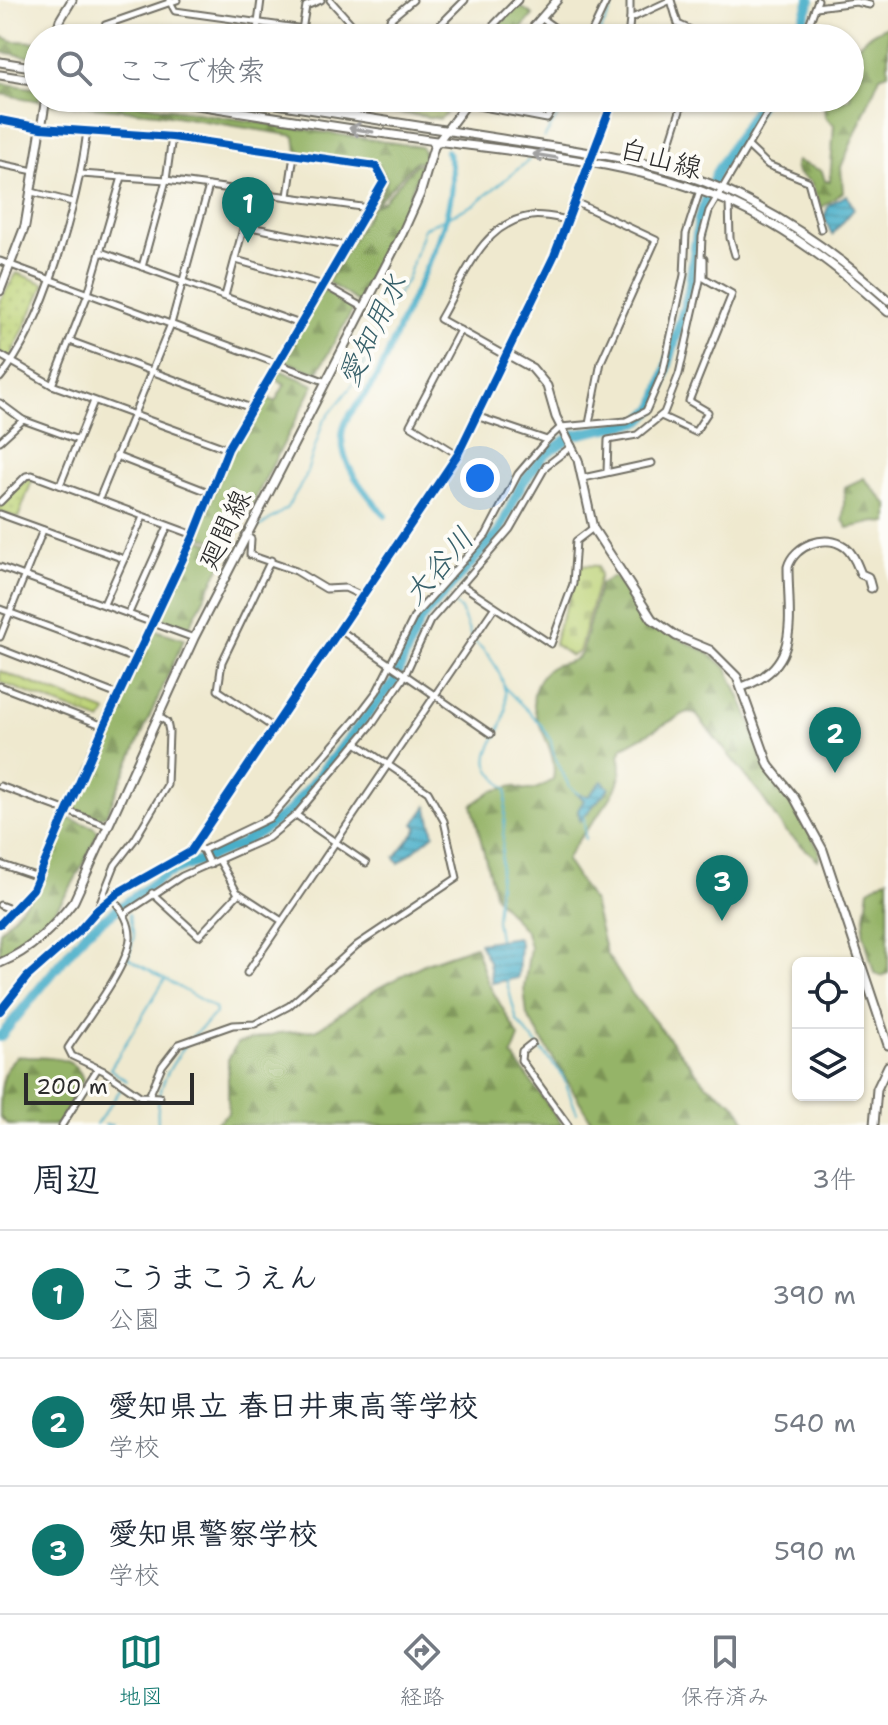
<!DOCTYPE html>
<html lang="ja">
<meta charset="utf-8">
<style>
:root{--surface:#fff;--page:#f6f6f7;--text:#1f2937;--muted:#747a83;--line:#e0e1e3;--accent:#0f766e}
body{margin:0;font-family:"Shantell Sans","Klee One",sans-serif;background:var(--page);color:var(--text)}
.controls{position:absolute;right:24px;bottom:24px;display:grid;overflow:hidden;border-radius:12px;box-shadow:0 2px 6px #0004}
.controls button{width:72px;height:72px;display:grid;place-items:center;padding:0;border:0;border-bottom:2px solid var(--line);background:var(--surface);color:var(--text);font:40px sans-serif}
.scale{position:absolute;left:24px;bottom:20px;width:170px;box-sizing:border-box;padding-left:8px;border:4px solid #2b2b2b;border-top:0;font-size:22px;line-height:28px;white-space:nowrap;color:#2b2b2b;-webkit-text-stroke:6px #fdfcf7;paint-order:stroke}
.you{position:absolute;left:480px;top:478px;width:28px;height:28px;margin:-20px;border:6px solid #fff;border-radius:50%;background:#1a73e8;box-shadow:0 0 0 12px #1a73e833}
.badge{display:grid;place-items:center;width:52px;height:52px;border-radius:50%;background:var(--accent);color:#fff;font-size:26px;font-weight:700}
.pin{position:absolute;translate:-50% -66px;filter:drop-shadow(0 2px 4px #0008)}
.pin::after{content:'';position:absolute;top:42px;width:28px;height:24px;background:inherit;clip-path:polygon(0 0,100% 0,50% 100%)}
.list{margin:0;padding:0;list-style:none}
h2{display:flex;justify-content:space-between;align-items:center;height:104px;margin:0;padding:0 32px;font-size:34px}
h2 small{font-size:26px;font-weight:400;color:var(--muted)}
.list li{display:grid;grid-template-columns:52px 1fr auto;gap:24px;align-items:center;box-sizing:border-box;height:128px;padding:0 32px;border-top:2px solid var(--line)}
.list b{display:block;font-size:30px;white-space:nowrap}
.list p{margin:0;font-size:26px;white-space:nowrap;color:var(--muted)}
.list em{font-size:26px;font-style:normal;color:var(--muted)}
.icon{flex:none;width:44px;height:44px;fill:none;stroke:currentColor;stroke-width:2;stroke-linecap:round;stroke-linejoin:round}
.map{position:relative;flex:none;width:888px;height:1125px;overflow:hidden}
.search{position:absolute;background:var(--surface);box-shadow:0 2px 6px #0004;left:24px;right:24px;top:24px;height:88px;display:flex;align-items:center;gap:20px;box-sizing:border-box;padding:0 28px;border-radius:44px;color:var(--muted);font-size:30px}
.sheet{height:488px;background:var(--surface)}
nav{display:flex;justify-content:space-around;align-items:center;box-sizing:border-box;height:112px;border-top:2px solid var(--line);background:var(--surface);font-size:22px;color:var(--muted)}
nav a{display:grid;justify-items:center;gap:4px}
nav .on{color:var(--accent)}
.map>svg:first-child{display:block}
.grass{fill:url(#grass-tufts);stroke:#747e50;stroke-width:2}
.forest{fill:url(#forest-firs);stroke:#607049;stroke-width:2}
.cemetery{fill:url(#cemetery-stones);stroke:#747e50;stroke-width:2}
.park{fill:url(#park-dots);stroke:#747e50;stroke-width:2}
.water{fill:url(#water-rules);stroke:#3a6d7a;stroke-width:2}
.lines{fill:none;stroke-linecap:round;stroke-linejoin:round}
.stream{stroke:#4aafc9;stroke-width:2}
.canal{stroke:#4aafc9;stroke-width:6}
.river{stroke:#4aafc9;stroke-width:10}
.street-casing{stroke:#706e64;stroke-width:9}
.secondary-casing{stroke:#706e64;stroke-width:11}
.street{stroke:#fff;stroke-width:5}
.secondary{stroke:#fff;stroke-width:7}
.cycleway-casing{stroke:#fdfcf7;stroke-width:13}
.cycleway{stroke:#0057b8;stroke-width:8}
.oneway{stroke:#a0a0a0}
.labels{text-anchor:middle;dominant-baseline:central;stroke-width:8;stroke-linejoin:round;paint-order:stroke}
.street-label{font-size:28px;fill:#2b2b2b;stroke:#fdfcf7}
.water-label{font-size:30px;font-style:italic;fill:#37606a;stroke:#fdfcf7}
</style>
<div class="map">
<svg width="888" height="1125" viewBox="0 0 888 1125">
<defs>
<pattern id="grass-tufts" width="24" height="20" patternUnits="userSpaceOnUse" patternTransform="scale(2)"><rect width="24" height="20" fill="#bcd276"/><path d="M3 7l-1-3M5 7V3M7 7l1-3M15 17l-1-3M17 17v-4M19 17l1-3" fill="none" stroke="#a2b466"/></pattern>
<pattern id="forest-firs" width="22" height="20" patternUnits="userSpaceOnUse" patternTransform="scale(2)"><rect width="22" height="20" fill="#95b467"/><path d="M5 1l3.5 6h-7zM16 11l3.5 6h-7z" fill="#7a9355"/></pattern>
<pattern id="cemetery-stones" width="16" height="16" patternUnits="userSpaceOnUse" patternTransform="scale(2)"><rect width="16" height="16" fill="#bcd276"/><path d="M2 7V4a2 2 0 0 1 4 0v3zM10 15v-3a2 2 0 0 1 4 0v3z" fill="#a2b466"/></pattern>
<pattern id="park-dots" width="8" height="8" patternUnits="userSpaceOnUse" patternTransform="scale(2)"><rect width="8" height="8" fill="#bcd276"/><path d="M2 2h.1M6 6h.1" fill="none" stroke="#a2b466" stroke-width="1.8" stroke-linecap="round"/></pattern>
<pattern id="water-rules" width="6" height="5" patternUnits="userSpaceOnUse" patternTransform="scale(2)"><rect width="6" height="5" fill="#4aafc9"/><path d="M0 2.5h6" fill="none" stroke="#3e8fa3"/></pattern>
</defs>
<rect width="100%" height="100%" fill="#fdfcf7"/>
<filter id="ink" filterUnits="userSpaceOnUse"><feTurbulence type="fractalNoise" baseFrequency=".0125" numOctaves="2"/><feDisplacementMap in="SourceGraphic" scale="16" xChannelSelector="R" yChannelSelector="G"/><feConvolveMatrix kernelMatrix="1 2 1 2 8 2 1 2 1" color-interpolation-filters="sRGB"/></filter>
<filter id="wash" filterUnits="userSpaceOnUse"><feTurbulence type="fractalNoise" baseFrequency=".006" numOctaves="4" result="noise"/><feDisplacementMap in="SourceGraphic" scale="32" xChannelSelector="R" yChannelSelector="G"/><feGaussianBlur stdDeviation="1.8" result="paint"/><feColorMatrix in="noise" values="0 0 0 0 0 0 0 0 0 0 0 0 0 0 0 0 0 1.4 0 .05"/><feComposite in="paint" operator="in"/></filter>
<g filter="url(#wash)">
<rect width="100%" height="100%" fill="#efe9cf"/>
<path class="grass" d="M0,671L107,712L101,721L0,682Z"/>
<g class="forest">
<path d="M518,5L533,15L513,38H485Z"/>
<path d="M888,26V73L880,76L841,167L843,192L821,208L811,182L797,173L795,166L797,161L822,171L825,181H830L834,125L825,117L824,106L850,98C850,58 847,42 888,26Z"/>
<path d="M0,36L13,41L38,42V58L0,52Z"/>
<path d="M0,83L38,89L40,101L0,94Z"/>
<path d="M51,98H97L421,147L425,153L422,162L416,161L375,204L387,180L379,165L297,152L295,136L157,113L50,103Z"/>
<path d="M299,98H460L440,119Z"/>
<path d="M416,164L421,165L400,221L358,302L328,282L372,207L383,201Z"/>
<path d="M323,290L355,306L317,373L282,360Z"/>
<path d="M277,369L314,385L230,547L197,535L231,449L262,395L275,402L285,384L272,377Z"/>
<path d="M864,478L888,505V523L876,522L848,528L843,520L845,487Z"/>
<path d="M196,538L229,550L188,629L159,617Z"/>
<path d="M614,576L651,625L707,652L727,668L751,722L763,766L786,793L820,851L818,860L785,831L758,791L695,713L687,712L623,747L619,755C631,795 580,826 566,861L593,902L606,953L633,995L705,1083L736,1105L748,1125H664L647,1117L641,1125H594L527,1015L524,988L530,947L526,932L495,896L472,805L492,791L514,786C529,794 539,789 553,779C561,740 513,709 544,673C554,660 570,667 581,654L600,584Z"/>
<path d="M153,629L184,639L106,815L98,818L74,809Z"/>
<path d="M68,818L94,827L98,832C75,885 53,927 0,955V931L36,891Z"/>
<path d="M888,878V973L882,976L874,973L863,931L869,889Z"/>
<path d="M475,946L488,983L519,1037L512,1055L562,1125H214L228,1113V1060L237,1043L279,1033L316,1030L378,988L426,963Z"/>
<path d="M17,1056C41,1060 75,1051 83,1080L58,1125H8L0,1117C0,1095 0,1070 17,1056Z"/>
</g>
<path class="cemetery" d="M577,565L598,566L600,575L579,652L571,656L554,644C559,617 575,594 577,565Z"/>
<g class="park">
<path d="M368,98H437L449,110L441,118L360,106Z"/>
<path d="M17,273L45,284L10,358L0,352V300Z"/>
<path d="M28,478H33L18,518L0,512V504Z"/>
</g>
<g class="water">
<path d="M847,195L854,209L832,235L824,217L829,205Z"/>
<path d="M602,781L609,788L580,821L578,810L584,800L577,794L589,796Z"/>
<path d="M427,806L434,834L399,863L395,857L418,828L414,824Z"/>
<path d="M517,937L520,943L518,978L492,983L489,962L479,943Z"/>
</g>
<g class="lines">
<g class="stream">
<path d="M597,38L616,0"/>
<path d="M544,138L569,98"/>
<path d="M259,527L286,509L305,478L323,422L358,378L389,308L407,280L424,228L475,204L529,160"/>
<path d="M451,601L461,610L471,637"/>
<path d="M475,642C501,664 515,697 499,731C494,741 485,753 488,765C491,775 500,782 507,790L496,920L499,938"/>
<path d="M504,687L540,723L551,741L553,753L569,786L579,794"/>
<path d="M584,818L585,839"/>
<path d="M126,901L127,906"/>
<path d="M129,914L134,936L128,958L215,1008L216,1013L191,1038"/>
<path d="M506,979L517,1021L562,1074L577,1113"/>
<path d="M127,1081L110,1069L165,979"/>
<path d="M96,1125L121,1089"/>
<path d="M105,1125H112"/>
<path d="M158,1125C155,1090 167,1070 187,1043"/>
</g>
<path class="canal" d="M385,516C366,492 342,469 342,437C342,417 362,401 372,385C385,364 393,340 403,318C423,273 467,199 447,151"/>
<g class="river">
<path d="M797,38L810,0"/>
<path d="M0,1037L86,932L166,874L240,845L289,812L394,682L419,622L499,532L521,485L545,454L574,435L641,421L656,406L689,292L699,219L716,173L760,103L766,98"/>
</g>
</g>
</g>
<g filter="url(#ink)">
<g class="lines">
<defs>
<g id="street">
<path d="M169,0L175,11L362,37"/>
<path d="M330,0L363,37"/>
<path d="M630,0V19"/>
<path d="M816,7L856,2L870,5"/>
<path d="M541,18L569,38"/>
<path d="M302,30L306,6L321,0"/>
<path d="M807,33L814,38"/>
<path d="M100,38L105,25L177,0"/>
<path d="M256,38L261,0"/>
<path d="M406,38L390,19L413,0"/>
<path d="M427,38L465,0"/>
<path d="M481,38L518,0"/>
<path d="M589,38L607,0"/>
<path d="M628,38L630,19L671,0L678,24L708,38"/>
<path d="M804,38L818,0"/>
<path d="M467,104L547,119L561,98"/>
<path d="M0,120L41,128L172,137L376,166L384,181L228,449L194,535L104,726L33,889L0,924"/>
<path d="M749,147L768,165L808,181L821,229"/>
<path d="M0,164L34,171"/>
<path d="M662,168L684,98"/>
<path d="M81,174L166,180L369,208"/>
<path d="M32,192L72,202"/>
<path d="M288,196L294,155"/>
<path d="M575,202L656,240L601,362L589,424"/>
<path d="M729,202L730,238L735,255"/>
<path d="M245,226L346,246"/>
<path d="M101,252L300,324"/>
<path d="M236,260L324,285L363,307"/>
<path d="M0,261L324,381"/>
<path d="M142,267L166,180L172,137"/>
<path d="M225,296L253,192"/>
<path d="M70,341L251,408"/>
<path d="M0,355L52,385L228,449"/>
<path d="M504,355L440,319C463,280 481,223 531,216C542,214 557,218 568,220"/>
<path d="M0,378C45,324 78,201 87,131"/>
<path d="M52,385L88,294L122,177"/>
<path d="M0,403L23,420L78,440"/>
<path d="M661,416L695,432L708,412L689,401L732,294L704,278V259"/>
<path d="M479,417L547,440"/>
<path d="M0,441L23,420"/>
<path d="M457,454L410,425L460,330"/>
<path d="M116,456L211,493"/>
<path d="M607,472L608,440L637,435L664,413L679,374L700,281L702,237L709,211L776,98"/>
<path d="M583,478L652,463"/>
<path d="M60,485L94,401"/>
<path d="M99,499L171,324L209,186"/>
<path d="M0,502L26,476L32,475L194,535"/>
<path d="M0,514L124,559"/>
<path d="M245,535L251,539L250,555L296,571L326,589L345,588L362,596"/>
<path d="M271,560L222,662L218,690L274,728"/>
<path d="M0,567L194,638"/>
<path d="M462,585L551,644L573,584L576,541L593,528"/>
<path d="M104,604L143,517"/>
<path d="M0,609L135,659"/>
<path d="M129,613L168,526"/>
<path d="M340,630L491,734"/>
<path d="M0,637L43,530"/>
<path d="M0,649L118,695"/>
<path d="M0,686L104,726"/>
<path d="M0,786L108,826"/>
<path d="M296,815L366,863"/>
<path d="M195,846L203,850L210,865"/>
<path d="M203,850L270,818L355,720L377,691L415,615L486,535L518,474L547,440L561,427L626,421L646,411L663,372L684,275L686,234L700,190"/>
<path d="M219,860L238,894"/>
<path d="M0,864L38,877"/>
<path d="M152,893L199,936L239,893L282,921"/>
<path d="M113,899C122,910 131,923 130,939C127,969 85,1021 68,1048L72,1056L104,1071L140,1096L160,1097"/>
<path d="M0,905L13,910"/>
<path d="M97,910L115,865L135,839L167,785L169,732L167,722L158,716"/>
<path d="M124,914L182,876L268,838L296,815L374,722L403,679L430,621L510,529L546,466L572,446"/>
<path d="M247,973L494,608"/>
<path d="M0,1011L27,977L77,933L97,910L119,892L190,852L458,454L554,256L614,98"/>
<path d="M532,1043L522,1051L521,1060L568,1125"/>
<path d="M150,1094L162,1066L179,1044L233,1025L255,1024L289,1006L357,945L457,878L444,821L428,792L356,743"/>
<path d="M62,1125L98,1068"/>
</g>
<g id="secondary">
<path d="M55,38L60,20L72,0"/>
<path d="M524,38L557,0"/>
<path d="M0,62L38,68"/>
<path d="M0,75L38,81"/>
<path d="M151,98C239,111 327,126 415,138C519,153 631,159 729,202C789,229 839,268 888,312"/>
<path d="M237,98C325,111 414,126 502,139C570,150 640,157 705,182C774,209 833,251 888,300"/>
<path d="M0,291L25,226L46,98"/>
<path d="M505,353L532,368L547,386L556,417L578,460L593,528L652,619L676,636L710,650L737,677L769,766L794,797L823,850L888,1045"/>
<path d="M742,687C802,666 788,620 788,567C794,545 826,533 845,547C854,554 857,565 861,574L868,577L871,588"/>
<path d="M0,963C31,950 53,928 74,901L194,638L402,234L420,194L434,147L471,98"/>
<path d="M874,1125L877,1089L888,1066"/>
</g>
</defs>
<use href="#street" class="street-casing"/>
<use href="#secondary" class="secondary-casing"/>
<use href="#street" class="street"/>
<use href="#secondary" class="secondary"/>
<defs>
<g id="cycleway">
<path d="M0,120L41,128L172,137L376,166L384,181L228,449L194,535L104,726L33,889L0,924"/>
<path d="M0,1011L27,977L77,933L97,910L119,892L190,852L458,454L554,256L614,98"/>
</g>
</defs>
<use href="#cycleway" class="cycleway-casing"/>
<use href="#cycleway" class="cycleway"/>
</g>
<defs><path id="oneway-shaft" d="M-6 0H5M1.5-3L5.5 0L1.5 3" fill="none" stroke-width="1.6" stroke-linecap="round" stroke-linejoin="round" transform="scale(2)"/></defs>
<g class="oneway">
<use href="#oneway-shaft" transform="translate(361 130) rotate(-171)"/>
<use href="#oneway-shaft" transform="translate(545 156) rotate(-171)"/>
</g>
</g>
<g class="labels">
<g class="street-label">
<text transform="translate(661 158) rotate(15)">白山線</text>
<text transform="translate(224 529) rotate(-64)">廻間線</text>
</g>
<g class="water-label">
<text transform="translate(372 330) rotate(-64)">愛知用水</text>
<text transform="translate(438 566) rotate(-49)">大谷川</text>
</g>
</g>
</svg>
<div class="controls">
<button><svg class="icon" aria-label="locate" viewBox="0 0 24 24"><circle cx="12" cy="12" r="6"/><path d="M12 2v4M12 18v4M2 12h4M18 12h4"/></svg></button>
<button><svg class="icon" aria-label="layers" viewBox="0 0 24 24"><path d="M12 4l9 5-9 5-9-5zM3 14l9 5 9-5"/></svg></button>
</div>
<div class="scale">200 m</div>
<div class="you"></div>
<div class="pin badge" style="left:248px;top:243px">1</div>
<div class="pin badge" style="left:835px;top:773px">2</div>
<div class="pin badge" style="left:722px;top:921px">3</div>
<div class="search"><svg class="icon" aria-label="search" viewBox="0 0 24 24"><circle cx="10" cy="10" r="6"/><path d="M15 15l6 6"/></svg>ここで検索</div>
</div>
<section class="sheet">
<h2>周辺<small>3件</small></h2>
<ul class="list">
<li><span class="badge">1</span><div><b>こうまこうえん</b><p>公園</p></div><em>390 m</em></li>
<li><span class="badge">2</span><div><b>愛知県立 春日井東高等学校</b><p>学校</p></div><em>540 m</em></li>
<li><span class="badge">3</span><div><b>愛知県警察学校</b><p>学校</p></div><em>590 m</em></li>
</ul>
</section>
<nav>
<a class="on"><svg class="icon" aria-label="map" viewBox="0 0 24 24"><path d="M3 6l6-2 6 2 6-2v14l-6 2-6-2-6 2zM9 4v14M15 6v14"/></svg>地図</a>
<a><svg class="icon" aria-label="directions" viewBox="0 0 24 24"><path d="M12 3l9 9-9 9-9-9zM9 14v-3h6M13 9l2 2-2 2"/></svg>経路</a>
<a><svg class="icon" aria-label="saved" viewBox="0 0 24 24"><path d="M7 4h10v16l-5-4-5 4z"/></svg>保存済み</a>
</nav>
